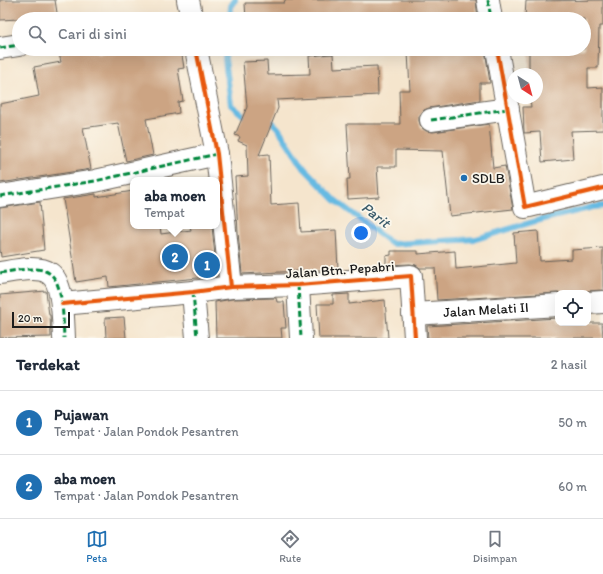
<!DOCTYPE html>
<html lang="id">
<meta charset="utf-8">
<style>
:root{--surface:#fff;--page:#f2f2f3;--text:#1f2937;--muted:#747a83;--line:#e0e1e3;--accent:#1f6fb2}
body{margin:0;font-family:Itim,sans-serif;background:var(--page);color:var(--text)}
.controls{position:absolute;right:12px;bottom:12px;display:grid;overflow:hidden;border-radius:8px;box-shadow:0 4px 16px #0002}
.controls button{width:36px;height:36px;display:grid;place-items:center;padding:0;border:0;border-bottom:1px solid var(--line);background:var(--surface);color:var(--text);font:20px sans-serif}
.compass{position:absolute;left:507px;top:68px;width:36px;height:36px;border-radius:50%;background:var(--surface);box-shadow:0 4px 16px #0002;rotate:144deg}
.scale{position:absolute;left:12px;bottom:10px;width:58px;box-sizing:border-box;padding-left:4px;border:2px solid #1c1c1c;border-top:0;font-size:11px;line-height:14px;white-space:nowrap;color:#1c1c1c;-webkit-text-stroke:3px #fbf7ec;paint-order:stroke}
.you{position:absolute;left:361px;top:233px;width:14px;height:14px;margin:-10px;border:3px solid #fff;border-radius:50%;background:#1a73e8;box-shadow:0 0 0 6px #1a73e833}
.badge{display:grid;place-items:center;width:26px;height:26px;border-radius:50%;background:var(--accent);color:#fff;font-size:13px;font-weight:700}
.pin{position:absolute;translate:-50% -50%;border:2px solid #fff;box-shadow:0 1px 4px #0006}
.popup{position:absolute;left:130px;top:177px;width:90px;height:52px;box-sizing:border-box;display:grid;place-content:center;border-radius:8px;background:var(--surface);filter:drop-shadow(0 1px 3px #0005);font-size:13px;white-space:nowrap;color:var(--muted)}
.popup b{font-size:15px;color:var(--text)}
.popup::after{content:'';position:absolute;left:50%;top:100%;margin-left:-8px;border:8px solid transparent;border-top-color:var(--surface)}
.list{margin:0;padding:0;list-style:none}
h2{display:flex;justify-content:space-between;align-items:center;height:52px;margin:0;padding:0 16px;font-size:17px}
h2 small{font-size:13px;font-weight:400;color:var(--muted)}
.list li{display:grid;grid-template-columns:26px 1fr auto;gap:12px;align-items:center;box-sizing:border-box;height:64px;padding:0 16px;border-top:1px solid var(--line)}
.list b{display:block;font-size:15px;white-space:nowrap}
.list p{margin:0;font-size:13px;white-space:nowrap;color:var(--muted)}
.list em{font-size:13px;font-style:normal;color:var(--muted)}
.icon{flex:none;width:22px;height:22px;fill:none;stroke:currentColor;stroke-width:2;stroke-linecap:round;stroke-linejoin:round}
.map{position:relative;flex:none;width:603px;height:338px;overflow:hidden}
.search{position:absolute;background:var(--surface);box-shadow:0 4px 16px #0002;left:12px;right:12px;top:12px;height:44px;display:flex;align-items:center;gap:10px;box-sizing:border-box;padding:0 14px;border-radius:22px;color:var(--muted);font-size:15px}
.sheet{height:180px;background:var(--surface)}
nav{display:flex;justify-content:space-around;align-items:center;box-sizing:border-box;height:56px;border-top:1px solid var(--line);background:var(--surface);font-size:11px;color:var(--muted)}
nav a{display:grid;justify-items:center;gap:2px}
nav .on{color:var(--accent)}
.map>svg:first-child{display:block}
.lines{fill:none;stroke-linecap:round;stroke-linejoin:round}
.stream{stroke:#66bae2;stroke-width:6}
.building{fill:#cca483}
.street-casing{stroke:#68625a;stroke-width:24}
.street{stroke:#fff;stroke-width:22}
.quiet{stroke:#00873e;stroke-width:3;stroke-dasharray:6 3;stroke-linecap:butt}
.cycleway-casing{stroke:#fbf7ec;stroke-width:6}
.cycleway{stroke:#e8590c;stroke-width:4}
.poi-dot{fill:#1f6fb2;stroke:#fbf7ec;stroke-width:1.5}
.labels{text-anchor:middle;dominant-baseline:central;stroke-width:3.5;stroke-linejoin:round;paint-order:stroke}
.poi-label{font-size:14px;fill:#1c1c1c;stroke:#fbf7ec;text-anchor:start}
.street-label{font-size:14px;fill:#1c1c1c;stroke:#fbf7ec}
.water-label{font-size:15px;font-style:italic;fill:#3a5b6b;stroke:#fbf7ec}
</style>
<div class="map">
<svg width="603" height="338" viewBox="0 0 603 338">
<rect width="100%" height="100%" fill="#fbf7ec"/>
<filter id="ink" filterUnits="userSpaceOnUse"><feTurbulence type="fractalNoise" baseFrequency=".025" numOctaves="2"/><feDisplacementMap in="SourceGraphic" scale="8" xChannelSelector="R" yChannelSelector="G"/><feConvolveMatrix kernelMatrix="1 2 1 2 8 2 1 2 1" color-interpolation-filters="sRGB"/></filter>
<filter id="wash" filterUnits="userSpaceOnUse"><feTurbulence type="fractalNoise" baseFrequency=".012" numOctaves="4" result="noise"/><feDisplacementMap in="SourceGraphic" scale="16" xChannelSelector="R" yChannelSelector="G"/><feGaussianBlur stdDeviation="0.9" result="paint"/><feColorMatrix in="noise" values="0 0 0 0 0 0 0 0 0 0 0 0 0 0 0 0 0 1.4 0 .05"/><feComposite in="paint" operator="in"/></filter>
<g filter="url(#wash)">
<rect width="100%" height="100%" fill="#f5e5cd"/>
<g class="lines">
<g class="stream">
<path d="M230,19L231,6L235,0"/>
<path d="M226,49L225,59L231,105L243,115L250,119"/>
<path d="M265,122H272L278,128L304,168L335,200L392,244L476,239L536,221L593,207L603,206"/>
</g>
</g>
<g id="blocks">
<g class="building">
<path d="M0,0H55L58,19H19L0,20Z"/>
<path d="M285,0H476L478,19H246L245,3H284Z"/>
<path d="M603,0V26H599L598,68H588V88L603,87V130L571,131L573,159L542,162L540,132L524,133V131L523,107H531L530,98H537V74H529V49H584V19H572V18H525L526,1Z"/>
<path d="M58,49H96L97,54L123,49H181L184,68L178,69L183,101L178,102L179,113L146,119L153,155L126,161L118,123L83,128L91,169L0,183V104L39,96L34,67L61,62Z"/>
<path d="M435,49H485L490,83H480V100L429,108L424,110L419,116V121L421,127L426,131L433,132L489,124L493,168L505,166L513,209L450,216L443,151L396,150V167H377L379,197L348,199L347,179H350L347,124H400L399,90H410L408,52L435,50Z"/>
<path d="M333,54L334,68L377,66L378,95L277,100L278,108L259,155L269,154L271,205L299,203L301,232L336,230L338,269L242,274L238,232L235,177L248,176L247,145L238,141L240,137L235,135L247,107L243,62L267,61L268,75L310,74L309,56Z"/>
<path d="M133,191V226H160L161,234L191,230L190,226H212L217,276L109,287L108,277L76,282L63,199L96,194V197Z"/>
<path d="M40,202L44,250L1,257L0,248V208Z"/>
<path d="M538,231L540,261L572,259V250L603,248V290L587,291L581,293H557L437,300L435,268H420L416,265L410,264L386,265V256L391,255V251H418V254L455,251L456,269L516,263L514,233Z"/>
<path d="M46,291L49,315H50L51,337L0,338V295Z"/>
<path d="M349,294V304L385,300L388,338H319L317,304H333V295Z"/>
<path d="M276,298L277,302H284L286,328H281L282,338H216L215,302L232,299Z"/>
<path d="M124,317L126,338H106L105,318Z"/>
<path d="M558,318V323H602L603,338H428L427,326Z"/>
</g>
</g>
</g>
<g filter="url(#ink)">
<use href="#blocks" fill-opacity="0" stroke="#68625a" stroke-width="1"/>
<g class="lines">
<defs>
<g id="street">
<path d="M188,0L192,19"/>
<path d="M488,0L491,19"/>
<path d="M0,48L19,45"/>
<path d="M196,49L217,154L231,287"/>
<path d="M497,49L525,207L603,188"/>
<path d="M431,120L508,109"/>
<path d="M0,196L95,181L217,154"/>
<path d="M0,273C13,271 38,265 49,273C64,282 63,322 64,338"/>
<path d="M298,285L301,338"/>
<path d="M193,292L197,338"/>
<path d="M588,303L603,302"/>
<path d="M62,304L193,292L231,287L298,285L411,276L415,338"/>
<path id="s1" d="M413,314L558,305"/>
</g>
</defs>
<use href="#street" class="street-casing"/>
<use href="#street" class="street"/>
<g class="quiet">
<path d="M488,0L491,19"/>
<path d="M176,19L191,16"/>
<path d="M0,48L19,45"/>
<path d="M431,120L508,109"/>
<path d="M0,196L95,181L217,154"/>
<path d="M0,273C13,271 38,265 49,273C64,282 63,322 64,338"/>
<path d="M298,285L301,338"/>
<path d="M193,292L197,338"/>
</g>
<defs>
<g id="cycleway">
<path d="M196,49L217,154L231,287"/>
<path d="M497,49L525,207L603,188"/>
<path d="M62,304L193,292L231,287L298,285L411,276L415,338"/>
</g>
</defs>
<use href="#cycleway" class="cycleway-casing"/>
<use href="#cycleway" class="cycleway"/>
</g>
</g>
<circle class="poi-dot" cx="464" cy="178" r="4"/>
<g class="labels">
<g class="poi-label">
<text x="472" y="178">SDLB</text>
</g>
<g class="street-label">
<text transform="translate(340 270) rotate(-4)">Jalan Btn. Pepabri</text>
<text stroke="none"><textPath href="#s1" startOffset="73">Jalan Melati II</textPath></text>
</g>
<g class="water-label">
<text transform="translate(376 215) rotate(38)">Parit</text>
</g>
</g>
</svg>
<div class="controls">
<button><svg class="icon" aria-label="locate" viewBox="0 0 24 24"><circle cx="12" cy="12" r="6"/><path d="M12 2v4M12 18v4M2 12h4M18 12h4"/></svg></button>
</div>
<svg class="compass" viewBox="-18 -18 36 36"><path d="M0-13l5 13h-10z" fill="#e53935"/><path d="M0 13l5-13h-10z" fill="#747a83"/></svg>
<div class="scale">20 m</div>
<div class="you"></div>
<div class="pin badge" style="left:207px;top:265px">1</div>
<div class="pin badge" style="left:175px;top:257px">2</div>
<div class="popup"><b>aba moen</b>Tempat</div>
<div class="search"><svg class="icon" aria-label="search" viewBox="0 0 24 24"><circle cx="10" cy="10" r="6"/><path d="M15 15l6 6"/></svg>Cari di sini</div>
</div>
<section class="sheet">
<h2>Terdekat<small>2 hasil</small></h2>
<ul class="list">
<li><span class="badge">1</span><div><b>Pujawan</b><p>Tempat · Jalan Pondok Pesantren</p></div><em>50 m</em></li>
<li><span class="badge">2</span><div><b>aba moen</b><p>Tempat · Jalan Pondok Pesantren</p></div><em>60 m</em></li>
</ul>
</section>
<nav>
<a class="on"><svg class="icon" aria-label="map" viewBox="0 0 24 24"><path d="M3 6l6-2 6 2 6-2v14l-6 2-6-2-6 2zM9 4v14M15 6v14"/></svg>Peta</a>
<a><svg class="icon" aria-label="directions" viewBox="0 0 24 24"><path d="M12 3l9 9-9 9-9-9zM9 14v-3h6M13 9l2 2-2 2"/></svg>Rute</a>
<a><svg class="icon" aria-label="saved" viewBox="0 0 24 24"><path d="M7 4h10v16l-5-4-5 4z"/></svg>Disimpan</a>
</nav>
